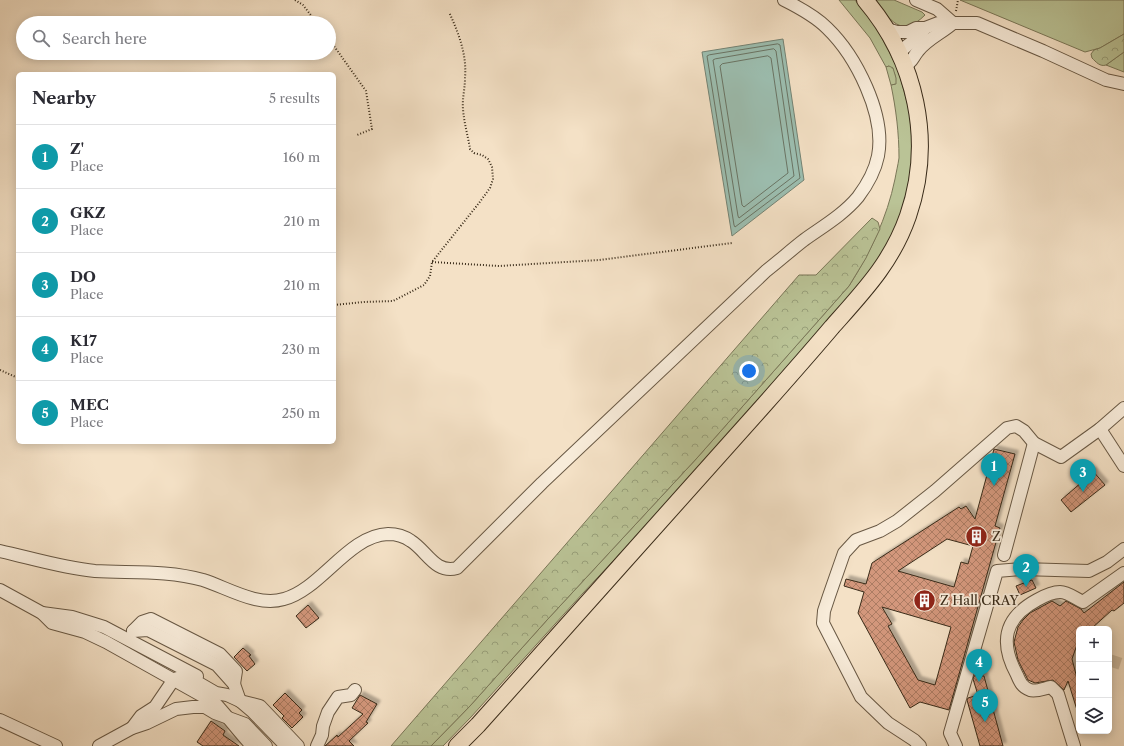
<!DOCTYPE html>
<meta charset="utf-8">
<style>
:root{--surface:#fff;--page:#f7f7f7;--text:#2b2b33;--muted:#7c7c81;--line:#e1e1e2;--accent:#8f2418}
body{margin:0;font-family:"Libre Caslon Text",serif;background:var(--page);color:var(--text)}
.controls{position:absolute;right:12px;bottom:12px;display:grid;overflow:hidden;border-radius:6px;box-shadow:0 2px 10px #0003}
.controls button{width:36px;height:36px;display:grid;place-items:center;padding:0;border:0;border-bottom:1px solid var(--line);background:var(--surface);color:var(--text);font:20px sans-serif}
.you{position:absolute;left:749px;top:371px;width:14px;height:14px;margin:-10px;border:3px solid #fff;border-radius:50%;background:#1a73e8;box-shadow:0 0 0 6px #1a73e833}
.badge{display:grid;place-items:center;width:26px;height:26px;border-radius:50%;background:var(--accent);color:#fff;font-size:13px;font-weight:700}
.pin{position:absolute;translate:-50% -33px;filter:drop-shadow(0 1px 2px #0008)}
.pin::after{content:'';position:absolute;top:21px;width:14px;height:12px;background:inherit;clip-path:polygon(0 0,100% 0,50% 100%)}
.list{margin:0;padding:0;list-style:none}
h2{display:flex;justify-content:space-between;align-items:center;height:52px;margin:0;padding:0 16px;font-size:17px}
h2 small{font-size:13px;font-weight:400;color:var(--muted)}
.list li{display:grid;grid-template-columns:26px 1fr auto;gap:12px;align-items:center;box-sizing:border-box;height:64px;padding:0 16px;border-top:1px solid var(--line)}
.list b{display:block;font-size:15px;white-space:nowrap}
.list p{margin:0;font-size:13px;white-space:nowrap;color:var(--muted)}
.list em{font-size:13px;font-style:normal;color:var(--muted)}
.icon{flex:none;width:22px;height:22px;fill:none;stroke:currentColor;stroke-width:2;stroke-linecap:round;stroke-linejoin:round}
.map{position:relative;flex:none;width:1124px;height:746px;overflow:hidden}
.search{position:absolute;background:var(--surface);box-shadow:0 2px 10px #0003;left:16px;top:16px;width:320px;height:44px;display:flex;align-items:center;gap:10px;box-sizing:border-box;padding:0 14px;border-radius:22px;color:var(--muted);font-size:15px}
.panel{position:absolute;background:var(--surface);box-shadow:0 2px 10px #0003;left:16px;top:72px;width:320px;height:372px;border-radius:6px}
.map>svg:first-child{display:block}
.green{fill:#bac396;stroke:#7a7758}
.forest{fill:url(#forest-crowns);stroke:#7a7758}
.water{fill:#9cbeb0;stroke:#748374}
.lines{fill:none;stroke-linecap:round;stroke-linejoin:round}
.shore{stroke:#6a7464;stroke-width:1}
.building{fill:url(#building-cross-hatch);stroke:#392b19;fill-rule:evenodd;filter:url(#shadow)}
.minor-tunnel{stroke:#cfbda3;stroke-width:12;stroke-dasharray:12 6;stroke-linecap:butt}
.minor-casing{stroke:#685844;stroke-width:14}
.major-casing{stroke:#392b19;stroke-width:18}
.path{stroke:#392b19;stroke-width:2;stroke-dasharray:1 2;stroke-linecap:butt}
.minor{stroke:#f8ecda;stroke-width:12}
.major{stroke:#f4e1c6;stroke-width:16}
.labels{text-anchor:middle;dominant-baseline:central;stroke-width:3.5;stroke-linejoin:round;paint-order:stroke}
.poi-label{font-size:13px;fill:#392b19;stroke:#f8ecda;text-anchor:start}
</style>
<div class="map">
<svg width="1124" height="746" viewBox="0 0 1124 746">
<defs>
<pattern id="forest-crowns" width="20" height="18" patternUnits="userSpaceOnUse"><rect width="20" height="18" fill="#bac396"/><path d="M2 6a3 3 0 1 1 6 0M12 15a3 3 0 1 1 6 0" fill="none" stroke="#989f7a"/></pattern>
<pattern id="building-cross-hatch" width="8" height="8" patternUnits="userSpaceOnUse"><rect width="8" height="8" fill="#d3977b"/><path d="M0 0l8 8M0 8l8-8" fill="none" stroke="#ac7b64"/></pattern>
<filter id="shadow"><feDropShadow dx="3.5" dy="-3.5" stdDeviation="1" flood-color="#0004"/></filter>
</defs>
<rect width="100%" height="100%" fill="#f4e1c6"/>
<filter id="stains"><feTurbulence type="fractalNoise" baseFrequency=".005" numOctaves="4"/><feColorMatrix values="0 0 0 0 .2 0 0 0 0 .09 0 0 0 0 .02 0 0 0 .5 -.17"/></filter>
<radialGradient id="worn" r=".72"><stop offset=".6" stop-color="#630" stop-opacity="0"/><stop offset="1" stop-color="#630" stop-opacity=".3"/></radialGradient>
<g class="green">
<path d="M839,0H855L875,25L898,69L911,117L913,152L906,200L893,236L870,274L646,526L583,593L471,717L443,746H431L470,706L547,620L697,458L849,286C870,253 887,218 895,179C896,173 898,165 899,158C899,133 896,109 891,85L895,84C897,76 894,71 889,66L886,67L870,38Z"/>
<path d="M875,0H894L922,12L925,15C901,39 890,20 875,0Z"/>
<path d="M960,0H1124V34L1100,48L1085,52Z"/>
<path d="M1124,52V72L1106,65Z"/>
</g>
<g class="forest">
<path d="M1124,34V52L1106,65C1100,67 1096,62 1092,58L1091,54L1094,50L1100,48Z"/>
<path d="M889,66L893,68L896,78V84L891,85L886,67Z"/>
<path d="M872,218L878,222L880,229L866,258L849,286L697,458L547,620L470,706L431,746H391L799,275H816Z"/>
</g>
<path class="water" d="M783,39L804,180L732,236L702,52Z"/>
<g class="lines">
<g class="shore">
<path d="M778,44L780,45L800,178L735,227L734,225L707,56L709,55Z"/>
<path d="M774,49L776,51L794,176L739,218L738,216L713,60L715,59Z"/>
<path d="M768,56L771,58L788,173L744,207L742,205L720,66L722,64Z"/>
</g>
</g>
<g class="building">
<path d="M994,449L1015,454L995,526L1000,528L949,710L920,702L910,708L858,613L864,592L844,586L846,579L866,584L872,563L959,507L961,509L966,506L975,519ZM947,539L973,546L968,564L961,562L954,587L898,571ZM882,607L951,627L935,685L918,680L888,626L892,624Z"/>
<path d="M1092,470L1105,485L1071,512L1061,500L1082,482L1080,480Z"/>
<path d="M1032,580L1036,588L1020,595L1016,586Z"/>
<path d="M1124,582V603L1114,611L1112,610L1091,629H1079V639L1072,659L1079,686V709L1077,710L1068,681L1064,690L1053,680L1035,683L1028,680L1018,660L1014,642L1018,627L1023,620L1030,613L1052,601L1060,606L1066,601L1081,609L1084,613Z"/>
<path d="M308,605L319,618L306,628L296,616Z"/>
<path d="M243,648L251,655L249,656L255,664L247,671L234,657Z"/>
<path d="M982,674V676H984L1003,746H980L967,700L968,698L978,695L973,679L974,676Z"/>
<path d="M285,693L302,710L299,713L303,717L292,728L282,718L284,716L273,705Z"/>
<path d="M360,695L377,704L366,722L368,723L349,741L354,746H325L337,735L338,737L363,714L352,708Z"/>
<path d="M211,721L225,731L223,735L239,746H203L197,742Z"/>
</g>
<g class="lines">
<path class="minor-tunnel" d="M1109,660L1124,665"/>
<defs>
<g id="minor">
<path d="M916,0L937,9L953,23"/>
<path d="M887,29L897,32H908L916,28H925L938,23H977L1043,51L1106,80L1124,84"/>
<path d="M900,53C908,42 918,41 925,28"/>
<path d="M905,65C913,62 912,58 918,51C927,39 942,33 953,23"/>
<path d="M1100,429L1124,466"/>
<path d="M0,551C31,558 63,568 95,571C131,573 168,570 203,580C228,588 257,607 284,599C320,590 349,535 388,534C396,534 404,536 411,541C427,551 435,574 457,568L542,483L766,271C779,261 791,250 804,240C822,227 843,215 858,197C867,185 875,171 878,156C886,115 856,56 827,28C815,16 800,8 784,0"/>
<path d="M1004,555L1034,443"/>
<path d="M0,590L42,613L52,623L85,632L106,642L215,703C228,717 239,732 252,746"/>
<path d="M42,613L72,617L104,627L197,676"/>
<path d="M133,631L148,630L217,665L234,684L240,701L253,712L286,746"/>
<path d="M133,631L142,622L151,619L220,654L236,671L234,684"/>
<path d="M0,720L56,746"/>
<path d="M132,728L141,716L155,707L174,679L181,677L190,681L197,682L216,693L227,695L240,701L260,706L298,746"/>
<path d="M99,746L132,728L147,723L176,709L193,707H205L215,713L245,724L266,746"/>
<path d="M317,746L322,735L323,726L328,712L338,697L351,695L355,690"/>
<path d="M920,746L914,740L888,723L861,697L823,623L824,611L829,596L844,553L856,540L880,531L897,521L935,491L1007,428L1016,426L1024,431L1034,443L1061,457L1100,429L1124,408"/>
<path d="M956,746L950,733L997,571L1022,569L1089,571L1107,562L1124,549"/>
<path d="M1074,746L1058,694L1051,687C1045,688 1036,692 1030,690C1022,687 1020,682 1017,675C999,642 1004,618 1037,600C1044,596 1052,592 1060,592C1068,592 1076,599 1083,602L1124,573"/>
</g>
<path id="major" d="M457,746L478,725C573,618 669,512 764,405C787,379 810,353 832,327C864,291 892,262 908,216C934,141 916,60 865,0"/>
</defs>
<use href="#minor" class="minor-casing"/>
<use href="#major" class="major-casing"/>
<g class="path">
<path d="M295,0L303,5L317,23"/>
<path d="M956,11L958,0"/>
<path d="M329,39L366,91L372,129L357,135"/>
<path d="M432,262L499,266L599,260L732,243"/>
<path d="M334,305L364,302L393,301L424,285L430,276L432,262L479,203L490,188L493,179L492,167L488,159L482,155L474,153L470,149C468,136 464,123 463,109C462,99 465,89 465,78C467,55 459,34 449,12"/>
<path d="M0,370L18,378"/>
</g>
<use href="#minor" class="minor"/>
<use href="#major" class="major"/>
</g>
<defs>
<symbol id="building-disc" viewBox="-11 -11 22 22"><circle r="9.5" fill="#8f2418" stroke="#f8ecda"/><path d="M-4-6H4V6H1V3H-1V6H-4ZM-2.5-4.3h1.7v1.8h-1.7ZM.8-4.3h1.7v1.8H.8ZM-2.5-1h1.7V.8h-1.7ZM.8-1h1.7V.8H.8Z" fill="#fff"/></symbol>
</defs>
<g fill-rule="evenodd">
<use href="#building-disc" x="964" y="524" width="25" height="25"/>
<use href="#building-disc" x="912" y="588" width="25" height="25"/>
</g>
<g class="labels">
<g class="poi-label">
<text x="992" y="536">Z</text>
<text x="940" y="600">Z Hall CRAY</text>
</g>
</g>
<rect width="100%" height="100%" filter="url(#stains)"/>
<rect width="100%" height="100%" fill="url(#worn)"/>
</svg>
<div class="controls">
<button>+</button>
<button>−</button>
<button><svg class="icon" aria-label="layers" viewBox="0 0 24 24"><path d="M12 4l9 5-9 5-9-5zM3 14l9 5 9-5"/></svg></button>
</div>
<div class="you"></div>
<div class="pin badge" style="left:994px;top:486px;background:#0f9aa8">1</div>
<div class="pin badge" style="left:1026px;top:587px;background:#0f9aa8">2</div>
<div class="pin badge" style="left:1083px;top:492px;background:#0f9aa8">3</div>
<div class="pin badge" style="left:979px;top:682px;background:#0f9aa8">4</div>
<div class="pin badge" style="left:985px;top:722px;background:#0f9aa8">5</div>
<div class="search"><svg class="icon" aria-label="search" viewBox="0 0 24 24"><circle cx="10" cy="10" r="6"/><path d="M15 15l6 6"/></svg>Search here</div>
<section class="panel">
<h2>Nearby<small>5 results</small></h2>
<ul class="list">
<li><span class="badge" style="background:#0f9aa8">1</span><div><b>Z'</b><p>Place</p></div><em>160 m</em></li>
<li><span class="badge" style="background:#0f9aa8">2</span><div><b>GKZ</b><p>Place</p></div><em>210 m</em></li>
<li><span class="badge" style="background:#0f9aa8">3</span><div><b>DO</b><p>Place</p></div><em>210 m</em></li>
<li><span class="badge" style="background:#0f9aa8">4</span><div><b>K17</b><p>Place</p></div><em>230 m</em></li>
<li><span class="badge" style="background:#0f9aa8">5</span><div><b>MEC</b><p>Place</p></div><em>250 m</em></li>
</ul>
</section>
</div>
